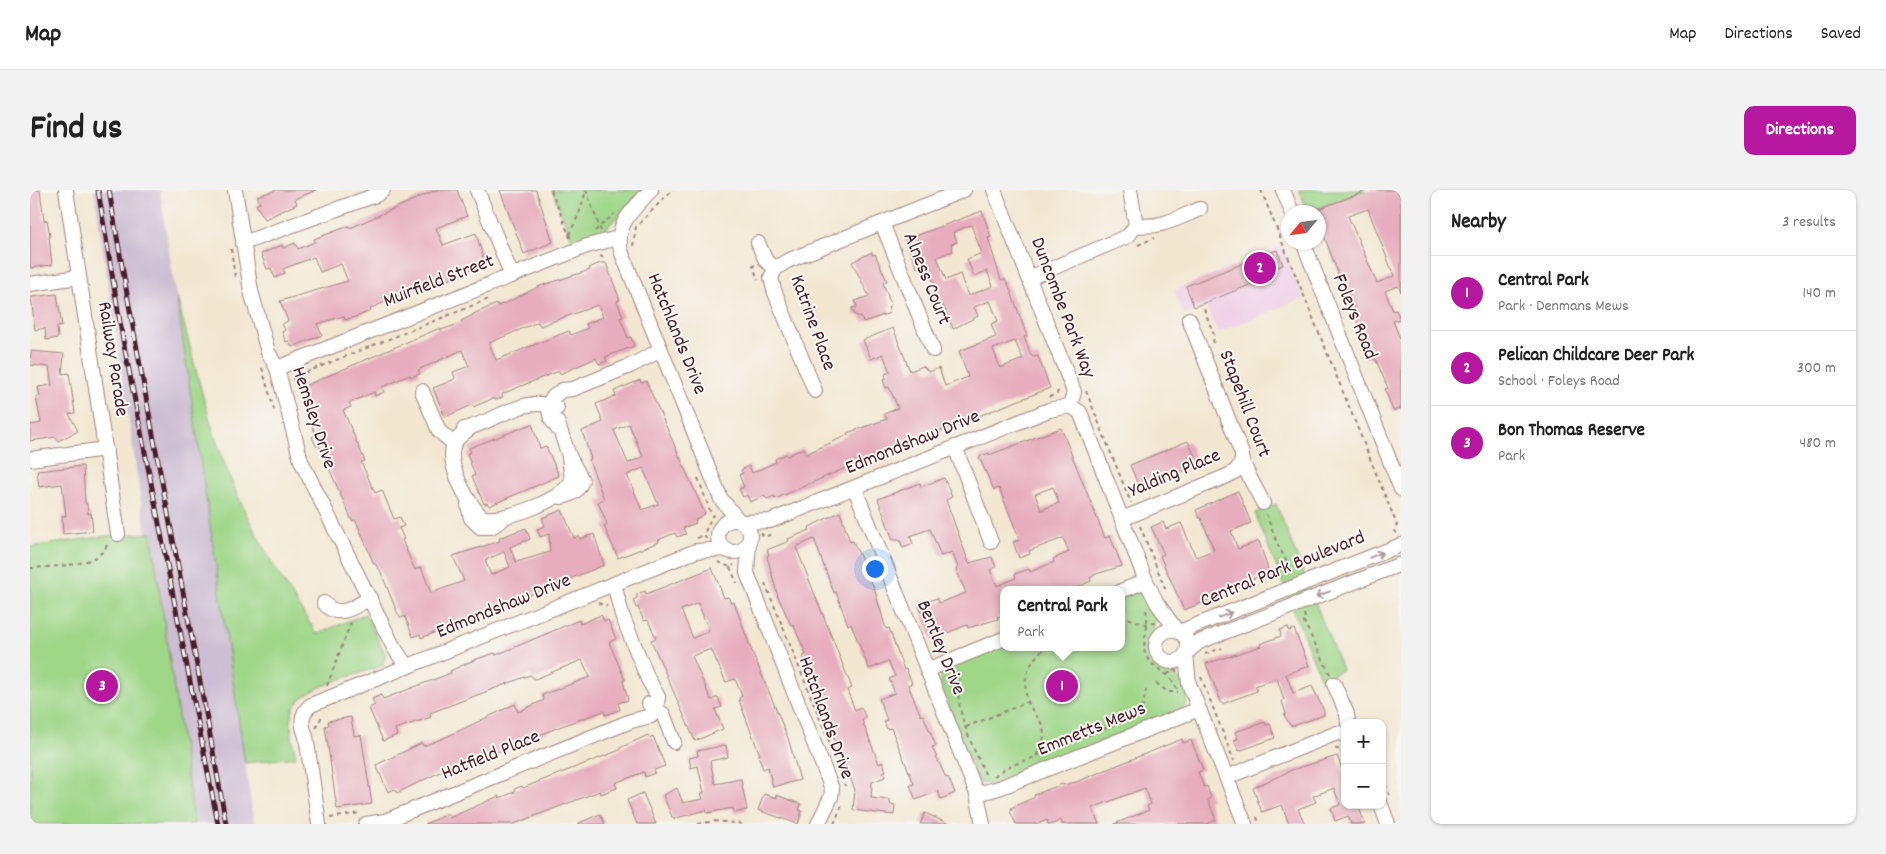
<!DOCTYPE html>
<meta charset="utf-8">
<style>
:root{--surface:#fff;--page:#f2f2f2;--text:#222;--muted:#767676;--line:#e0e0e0;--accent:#b5179e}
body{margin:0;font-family:Dekko,sans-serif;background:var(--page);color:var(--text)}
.controls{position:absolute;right:15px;bottom:15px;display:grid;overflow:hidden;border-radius:10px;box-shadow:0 1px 4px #0004}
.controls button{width:45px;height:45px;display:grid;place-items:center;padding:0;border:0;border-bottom:1px solid var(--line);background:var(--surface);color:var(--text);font:25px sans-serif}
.compass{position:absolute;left:1251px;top:15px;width:45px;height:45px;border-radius:50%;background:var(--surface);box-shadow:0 1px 4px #0004;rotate:242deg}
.you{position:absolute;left:844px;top:378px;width:18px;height:18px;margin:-12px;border:4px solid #fff;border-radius:50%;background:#1a73e8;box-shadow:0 0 0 8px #1a73e833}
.badge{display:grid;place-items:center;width:32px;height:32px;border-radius:50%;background:var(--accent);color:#fff;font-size:16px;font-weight:700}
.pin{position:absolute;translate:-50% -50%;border:2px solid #fff;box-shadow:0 1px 5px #0006}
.popup{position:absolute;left:970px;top:396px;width:125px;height:65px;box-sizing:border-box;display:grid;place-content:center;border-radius:10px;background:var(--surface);filter:drop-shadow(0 1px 4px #0005);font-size:16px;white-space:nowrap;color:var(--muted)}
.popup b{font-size:19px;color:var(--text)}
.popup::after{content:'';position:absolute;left:50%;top:100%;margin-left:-10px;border:10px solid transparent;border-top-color:var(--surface)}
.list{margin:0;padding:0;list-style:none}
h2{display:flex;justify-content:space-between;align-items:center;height:65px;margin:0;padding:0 20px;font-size:21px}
h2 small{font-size:16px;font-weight:400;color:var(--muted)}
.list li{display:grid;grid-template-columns:32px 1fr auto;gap:15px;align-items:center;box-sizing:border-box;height:75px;padding:0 20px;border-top:1px solid var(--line)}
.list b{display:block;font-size:19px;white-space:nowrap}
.list p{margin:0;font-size:16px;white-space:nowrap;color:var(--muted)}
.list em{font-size:16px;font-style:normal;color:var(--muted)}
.map{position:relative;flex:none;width:1371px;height:634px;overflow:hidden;border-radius:10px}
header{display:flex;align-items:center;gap:30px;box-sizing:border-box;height:70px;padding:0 25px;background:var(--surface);border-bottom:1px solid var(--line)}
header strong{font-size:24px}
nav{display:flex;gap:28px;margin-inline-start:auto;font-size:18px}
.intro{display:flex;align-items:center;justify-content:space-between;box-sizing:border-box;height:120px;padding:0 30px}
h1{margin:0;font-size:35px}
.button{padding:12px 22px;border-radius:10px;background:var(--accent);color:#fff;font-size:18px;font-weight:700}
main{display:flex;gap:30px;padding:0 30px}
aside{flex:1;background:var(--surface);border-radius:10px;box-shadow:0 1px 4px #0004}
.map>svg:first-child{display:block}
.built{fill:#efd0e7}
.railway{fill:#cdbed3}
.green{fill:#9fd688;stroke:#747a5a}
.building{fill:#e7adbe;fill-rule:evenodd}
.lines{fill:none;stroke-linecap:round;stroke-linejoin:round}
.minor-casing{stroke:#9e837e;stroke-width:16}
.path{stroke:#9e837e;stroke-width:2;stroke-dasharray:4 4;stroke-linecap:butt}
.minor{stroke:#fff;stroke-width:14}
.rail-casing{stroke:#4a1f2b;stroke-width:5}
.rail{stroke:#f6f6f2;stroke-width:3;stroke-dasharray:9;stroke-linecap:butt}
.oneway{stroke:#ae9aa0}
.labels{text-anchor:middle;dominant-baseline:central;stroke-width:4;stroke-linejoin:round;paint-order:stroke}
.street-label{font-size:20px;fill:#4a1f2b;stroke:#f6f6f2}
</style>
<header>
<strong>Map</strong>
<nav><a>Map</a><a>Directions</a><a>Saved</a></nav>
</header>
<div class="intro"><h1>Find us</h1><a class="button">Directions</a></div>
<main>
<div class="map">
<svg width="1371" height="634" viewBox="0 0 1371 634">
<rect width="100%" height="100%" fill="#f6f6f2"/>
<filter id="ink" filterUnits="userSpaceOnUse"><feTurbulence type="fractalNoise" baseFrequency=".02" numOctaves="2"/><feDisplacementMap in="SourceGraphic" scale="10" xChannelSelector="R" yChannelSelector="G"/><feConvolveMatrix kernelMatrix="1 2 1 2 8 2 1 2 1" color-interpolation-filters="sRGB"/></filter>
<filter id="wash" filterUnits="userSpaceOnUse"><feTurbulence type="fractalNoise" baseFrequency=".0096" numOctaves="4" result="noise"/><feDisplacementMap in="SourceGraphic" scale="20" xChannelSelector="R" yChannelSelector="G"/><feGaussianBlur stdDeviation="1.12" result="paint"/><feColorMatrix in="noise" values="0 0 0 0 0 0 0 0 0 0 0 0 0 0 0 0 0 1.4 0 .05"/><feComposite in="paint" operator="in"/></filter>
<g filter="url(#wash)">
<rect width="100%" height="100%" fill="#f3e7d2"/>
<path class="built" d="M1253,56L1273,108L1187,143L1176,116L1154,125L1144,100Z"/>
<path class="railway" d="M64,0H130L224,634H164L121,343L116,344Z"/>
<g class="green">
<path d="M522,0H612L575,40L544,54Z"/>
<path d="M1269,0H1336L1278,22Z"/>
<path d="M146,104C164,169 178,239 206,302C228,352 256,398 287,444L335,424L356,465L352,476C330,484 270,497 263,520C258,535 263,552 266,567L215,573Z"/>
<path d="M1246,314L1312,480L1291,489L1225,323Z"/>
<path d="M121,343L164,634H0V357L76,346Z"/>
<path d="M1106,402C1142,413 1115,447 1122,463C1129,480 1165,487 1156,515L1150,520L961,595L951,593L946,587L910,492L911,480L973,454V457H1091V408Z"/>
</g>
<g id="blocks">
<g class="building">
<path d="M0,0H10L14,31L17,30L20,46L19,47L22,75L0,78Z"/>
<path d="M247,0H286L265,9L267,14L235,29L226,15L230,13L227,6Z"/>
<path d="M406,0H427L437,26L406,38L413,55L446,43L454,71L430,85L392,100L390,97L346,116L340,119L341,121L328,126L315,130L314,126L287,134L292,145L262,157L259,151L256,152L252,142L255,140L252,134L258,131L250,111L318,91L317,89L311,74L290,82L284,67L253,79L255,83L245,88L241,78L237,79L231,64L252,55L253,58L265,53L268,59L285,52L284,49L319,36L320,38Z"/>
<path d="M470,0H506L523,52L494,64Z"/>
<path d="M1339,0H1367L1371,10V102L1368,96L1355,101L1363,121L1366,120L1370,129L1363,131L1371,151V218L1363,221L1355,199L1358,198L1345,168L1340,170L1336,160L1341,159L1334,141L1323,125L1326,123L1320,106L1311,85L1309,86L1288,29V19ZM1338,19L1364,86L1347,93L1318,26Z"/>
<path d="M952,21L961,47L958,48L971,90L975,89L979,96L997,146L994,147L1001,165L1004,167L1008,166L1020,198L895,247L894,245L886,247L745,309L744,306L737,309L734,306L720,312L717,305L713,307L709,299L714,297L709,285L713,283L711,280L719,276L722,283L746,272L745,269L756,264L757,266L774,258L776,264L818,245L817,243L857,229L854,224L868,218L859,197L856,198L853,190L856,189L855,184L860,182L853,164L841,169L833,150L863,138L880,181L893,176L899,182L909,178L915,196L938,187L929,161L966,147L961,134L968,131L960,111L944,117L948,126L923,139L913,115L906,117L901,103L907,100L896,74L887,78L875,50ZM941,35L952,63L937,69L944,86L957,81L963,96L938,106L930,84L916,90L907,67L923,61L921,54L927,52L923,42ZM985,151L993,169L970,178L963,159Z"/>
<path d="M1247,60L1253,75L1241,80L1242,83L1226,89L1227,92L1164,117L1156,96Z"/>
<path d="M842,62V65L845,64L857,91L853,93L861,115L858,117L860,123L833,132L831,127L825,125L822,118L827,117L825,111L839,106L822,72Z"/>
<path d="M570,73H576L590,110L587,111L593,127L590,128L598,148L601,147L604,156L575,167L577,171L569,174L566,168L530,184L529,181L491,196L472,204L473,207L465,210L464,208L443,217L442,215L415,227L403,198L423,190L425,188L423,182L439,176L432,160L388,180L390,184L381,187L380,185L352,197L354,202L345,206L344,202L319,213L321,217L313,220L335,271L331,272L345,303L352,300L364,329L370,327L374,336L369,338L374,349L372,350L385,380L391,377L401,403L434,391L423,366L470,351L469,348L496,338L500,349L480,357L486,372L520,362L519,344L510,347L507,339L515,336L512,328L532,320L544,348L549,346L550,349L564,344L574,375L442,428L391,448L390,444L383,447L375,426L371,428L367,422L350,380L343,372L328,335L325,330L322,331L289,255L286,256L282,247L286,245L270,206L275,205L272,197L410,138L411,140L432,133L431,131L443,125V124L467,114L468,116L478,112L510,96L560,80L559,78ZM568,115L573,127L556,134L558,138L541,145L539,141L466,170L459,153L508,132L510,136ZM474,362L480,377L461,385L455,370Z"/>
<path d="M27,104L32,136L27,137L28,148L16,150L15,138L5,140L1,107Z"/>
<path d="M1,161L34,164L32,184L39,183L45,223L39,224L48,241L28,251L26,247L0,251V235L11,233L6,207L10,206L8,197L22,195L19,177L0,175Z"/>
<path d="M610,190L611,193L616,191L675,324L665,330L666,333L653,338L656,344L647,347L645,343L628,350L629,352L588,368L574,336L577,334L568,312L574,309L559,270L561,269L552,241L573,232L566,214L586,206L584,201ZM599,234L613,267L598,273L584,240ZM613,278L628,314L612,320L597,285Z"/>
<path d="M502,234L510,258L516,256L529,286L459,316L457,313L454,314L442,286L445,285L437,264L441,262L439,258Z"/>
<path d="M1031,238L1075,348L1080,346L1092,376L1066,384L1060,388L1061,391L1041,400H973V425L967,427L968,429L938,438L937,435L912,445L913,448L903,452L889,415L907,408L909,413L936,403L926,379L928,377L922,362L911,366L900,339L880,346L883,354L873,358L870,350H863L848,309L890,293L891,297L914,288L922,307L916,310L939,373L962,367L966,377L960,380L967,396L986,388L985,384L999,379L1000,382L1024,372L1023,369L1039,362L1033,348L999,361L1000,364L989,368L983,352L990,350L969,298L964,300L949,267L959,263V265ZM1023,297L1029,313L1011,320L1005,304Z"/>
<path d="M1158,251L1169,275L1109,297L1100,275Z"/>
<path d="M53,276L55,313L57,314L58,324L61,323L63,341L33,344L32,326H36L32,294L9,297L7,281Z"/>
<path d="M1208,301L1221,333L1201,341L1208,359L1229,351L1240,386L1232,389L1230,385L1206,398L1205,395L1190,402L1191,405L1154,420L1130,366L1134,364L1121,337L1133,332L1136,339L1151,333L1166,367L1184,360L1171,328H1169L1166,320Z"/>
<path d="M810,322L820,352L823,351L844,398L856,439L859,438L874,480L876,479L882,493L878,495L891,526L893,525L899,539L906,556L902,557L916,588L918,587L925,603L911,609L908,601L886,610L880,595L884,594L861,538L857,539L854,531L857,530L849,509L865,503L859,489L865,486L858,471L839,479L821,434L818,435L806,402L804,403L784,349L766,357L822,498L817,500L825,520L831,517L836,528L832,530L849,574L853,572L856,581L853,582L855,587L842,592L841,608L860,610V614L865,615L864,625L823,620L825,600L798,533L797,528L800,527L773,466L776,465L773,457L763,434L761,435L748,407L737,366L739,365L737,360L759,351L758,349L780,340L779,337Z"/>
<path d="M682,378L694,408L698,407L701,413L704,412L719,454L758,548L770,590L743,597L738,577L733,579L728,565H730L710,513L709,508L712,506L705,489L696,492L681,459L662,466L681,510L688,507L692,517L685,519L693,539L665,551L621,450L626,448L618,430L614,431L608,417L606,418L603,410L607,408V404L615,401L616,404ZM668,413L679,441L663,448L651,420Z"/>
<path d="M571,425L574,431L578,430L586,449L579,452L595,490L593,491L598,510L588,513L590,520L575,525L574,521L529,537L417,582L416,579L367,603L365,599L358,602L346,575L392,553L393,556L414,548L485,514L488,522L514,510L512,505L560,487L552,470L505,489L500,485L400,523L401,527L365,539L367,545L353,551L339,518L345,515L342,509L351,505L353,509L421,483L420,481L444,470L465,463L466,465L549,430L550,434Z"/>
<path d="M1258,437L1259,441L1264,439L1279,476L1256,484L1263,503L1282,496L1294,521V525L1263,536L1260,535L1254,525L1256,524L1252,511L1254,510L1247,488L1225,496L1227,501L1192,514L1176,474L1231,456L1230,454L1251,446L1250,440Z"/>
<path d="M321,527L324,546L331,545L342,614L307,619L295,536L299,535L298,531Z"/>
<path d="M1235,532L1236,535L1240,534L1245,548L1209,561L1204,550L1208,549L1205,542Z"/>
<path d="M618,545L619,548L623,546L635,576L624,580L625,583L615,587L614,582L585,593L587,598L571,604L570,601L484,634H395L418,624L419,628L469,606V608L485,602L484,599L492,596L493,598L508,592L590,560V558Z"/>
<path d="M1152,549L1153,553L1161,550L1173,580L1168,582L1174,597L1177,596L1181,608L1178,610L1186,630L1177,634H1084L1119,620L1117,616L1121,614L1115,598L1062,618L1069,634H1032L1031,630L1023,634H1018L1017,630L1008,634H986L980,621L982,620L981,618L1005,607L1004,605L1032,594L1033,595L1046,592Z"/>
<path d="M696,555L698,567L680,571L685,594L711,589L717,620L704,623L703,618L677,623L676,620L643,629L633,605L647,598L653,613L673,609L671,603H674L668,576L661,578L659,568L668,566L667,561Z"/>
<path d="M1307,566L1315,587V615H1328L1335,634H1321L1318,626L1305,631L1301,618L1310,615L1304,598L1283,606L1286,612L1268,619L1275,634H1259L1252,615L1232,622L1223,598L1262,580Z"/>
<path d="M613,603L626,634H607L597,610Z"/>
<path d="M734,604L747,608L746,605L771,614L769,620L772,621L768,634L728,620Z"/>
<path d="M895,623L919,634H890Z"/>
<path d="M570,624L575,634H547Z"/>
</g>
</g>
</g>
<g filter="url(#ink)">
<use href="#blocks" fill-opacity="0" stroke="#9e837e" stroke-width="1"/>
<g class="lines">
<defs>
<g id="minor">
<path d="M36,0L88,344"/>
<path d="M205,0L221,101L238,162L247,178L271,271L363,456L377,477"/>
<path d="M447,0L482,86"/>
<path d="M621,0C604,19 584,34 591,61L691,309L709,331"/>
<path d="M964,0L1041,194L1044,202L1040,216L1050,222L1116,391L1127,413L1147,441"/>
<path d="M1253,0L1262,22"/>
<path d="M852,33L903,160"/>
<path d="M1106,35C1129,39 1148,28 1170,19"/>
<path d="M1273,52L1371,299"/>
<path d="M213,53L346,5L353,0"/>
<path d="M728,53L736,71L746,78"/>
<path d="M999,88L1098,46L1106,35L1100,0"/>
<path d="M0,94L49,87"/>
<path d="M1159,129L1212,264C1211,277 1227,299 1233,313"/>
<path d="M247,178L557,56L588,48"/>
<path d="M392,201L409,241L424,254"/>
<path d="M785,201L744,100L741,87L746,78L757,71L934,0"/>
<path d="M527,231L539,266L552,290C548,301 543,305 531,307"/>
<path d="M441,237C436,242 427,247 424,254C415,273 439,316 453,328C477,330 529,312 542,291L539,266"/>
<path d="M434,239C464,233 496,203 527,218"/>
<path d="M528,239L521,229L518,216L522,208L532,200L543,199L600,176L631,160"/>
<path d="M925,257L961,352"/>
<path d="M0,269L76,259"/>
<path d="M825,299L947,604L953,634"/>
<path d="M438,315L441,328L450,337H461L472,330"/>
<path d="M1092,329L1197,286L1206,281L1211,273"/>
<circle cx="704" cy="346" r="16"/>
<path d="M712,332L740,331L1019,220L1040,216"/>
<path d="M719,351L717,383L802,599L801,607L788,634"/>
<path d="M1091,401L1116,391"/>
<path d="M294,413C308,430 324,417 340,408"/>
<circle cx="1142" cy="456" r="16"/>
<path d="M1149,442L1371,355"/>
<path d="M1157,462L1169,452L1371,374"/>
<path d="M1156,464L1159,494L1215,634"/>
<path d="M897,480L973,449"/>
<path d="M1304,494L1317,524L1318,533"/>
<path d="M619,514L633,524L644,552"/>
<path d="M1197,587L1307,543L1315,544"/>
<path d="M947,604L969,598L1169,519"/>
<path d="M1351,615L1358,634"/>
<path d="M289,634L276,546C271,534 270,524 281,515L666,361L696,359"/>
<path d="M336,634L355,631L601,531L621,526L626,519L628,507L618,489L592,425L584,394"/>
</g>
</defs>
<use href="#minor" class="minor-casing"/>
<g class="path">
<path d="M521,0L541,50"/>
<path d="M556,0L571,41"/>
<path d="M1231,0L1367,335L1364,341L1367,344"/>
<path d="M565,41L584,24"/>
<path d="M539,45L549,24L556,1"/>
<path d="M1108,55L1124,48"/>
<path d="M603,56L606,37L642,0"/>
<path d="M201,59L205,87"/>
<path d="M570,66L577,69"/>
<path d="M725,75L723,76L728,90"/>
<path d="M1174,119L1184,145L1183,154"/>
<path d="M232,178L245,223"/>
<path d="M263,190L264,187L459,109"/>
<path d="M1056,201L1101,313"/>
<path d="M1019,207L1027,204L1029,197"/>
<path d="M668,288L682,326"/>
<path d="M1236,324L1248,355L1263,383"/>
<path d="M1110,336L1137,403"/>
<path d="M731,343L734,347L742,344"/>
<path d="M667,348L674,345"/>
<path d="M676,349L674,344L682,326L687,324"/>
<path d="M688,372L700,377L704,375"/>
<path d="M700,377L707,393"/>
<path d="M0,378C22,376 73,378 78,351"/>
<path d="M735,393L809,576L815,596"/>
<path d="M568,413L577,416"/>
<path d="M1116,420C1120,437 1112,451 1115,463C1120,478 1138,480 1147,499"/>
<path d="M1274,424L1275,428L1273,430L1300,484"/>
<path d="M1091,426L1115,434L1127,433"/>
<path d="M1175,464L1192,458"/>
<path d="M925,482C933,491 927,502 929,512C933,538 946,564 957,588"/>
<path d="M1137,484L1147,480"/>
<path d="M1171,487L1204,571"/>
<path d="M1126,493L1138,502H1148"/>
<path d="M297,496L321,432"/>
<path d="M1108,525L1113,515L1116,500"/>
<path d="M936,537L998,512"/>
<path d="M286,538L293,524"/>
<path d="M1305,558L1315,562"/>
<path d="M1006,566L1111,524"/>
<path d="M964,586L980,576L1005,567C1011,558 1016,549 1013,538C1011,530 1005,525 1001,518C989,497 997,470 1017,457"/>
<path d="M1352,587L1360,606"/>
<path d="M1227,627L1229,634"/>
<path d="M300,628L330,623"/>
<path d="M668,634L685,631L714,634"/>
<path d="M804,634L812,615"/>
</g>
<use href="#minor" class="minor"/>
<defs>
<g id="rail">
<path d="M68,0L93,150L188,634"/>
<path d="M79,0C114,212 159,422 196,634"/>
</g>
</defs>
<use href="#rail" class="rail-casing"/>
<use href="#rail" class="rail"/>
</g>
<defs><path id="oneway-shaft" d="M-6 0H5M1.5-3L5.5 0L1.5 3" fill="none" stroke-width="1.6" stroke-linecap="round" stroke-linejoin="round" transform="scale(1.25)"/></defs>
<g class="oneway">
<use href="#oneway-shaft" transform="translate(1346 365) rotate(-22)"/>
<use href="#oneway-shaft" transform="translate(1293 404) rotate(159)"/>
<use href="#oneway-shaft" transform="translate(1195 425) rotate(-22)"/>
</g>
</g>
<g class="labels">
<g class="street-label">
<text transform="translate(896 89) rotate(68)">Alness Court</text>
<text transform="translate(409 92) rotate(-21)">Muirfield Street</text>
<text transform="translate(1032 118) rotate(69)">Duncombe Park Way</text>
<text transform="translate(1324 127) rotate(68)">Foleys Road</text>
<text transform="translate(782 133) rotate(70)">Katrine Place</text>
<text transform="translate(646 144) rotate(68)">Hatchlands Drive</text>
<text transform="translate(82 169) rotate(81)">Railway Parade</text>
<text transform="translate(1214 214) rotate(69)">Stapehill Court</text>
<text transform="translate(283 228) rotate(72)">Hemsley Drive</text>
<text transform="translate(883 253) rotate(-22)">Edmondshaw Drive</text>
<text transform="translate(1145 284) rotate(-23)">Yalding Place</text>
<text transform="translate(1253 380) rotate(-22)">Central Park Boulevard</text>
<text transform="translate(474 417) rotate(-22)">Edmondshaw Drive</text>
<text transform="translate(910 458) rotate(68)">Bentley Drive</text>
<text transform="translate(795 528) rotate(70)">Hatchlands Drive</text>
<text transform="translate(1062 540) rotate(-22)">Emmetts Mews</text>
<text transform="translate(461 566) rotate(-22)">Hatfield Place</text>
</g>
</g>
</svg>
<div class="controls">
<button>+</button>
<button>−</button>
</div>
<svg class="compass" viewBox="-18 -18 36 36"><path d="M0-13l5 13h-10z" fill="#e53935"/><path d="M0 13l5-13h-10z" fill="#767676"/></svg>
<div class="you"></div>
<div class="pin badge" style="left:1032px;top:496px">1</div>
<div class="popup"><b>Central Park</b>Park</div>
<div class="pin badge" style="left:1230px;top:78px">2</div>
<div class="pin badge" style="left:72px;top:496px">3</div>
</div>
<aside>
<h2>Nearby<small>3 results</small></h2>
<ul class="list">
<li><span class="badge">1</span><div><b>Central Park</b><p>Park · Denmans Mews</p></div><em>140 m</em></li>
<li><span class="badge">2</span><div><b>Pelican Childcare Deer Park</b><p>School · Foleys Road</p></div><em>300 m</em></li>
<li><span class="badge">3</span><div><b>Bon Thomas Reserve</b><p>Park</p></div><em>480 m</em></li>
</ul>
</aside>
</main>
